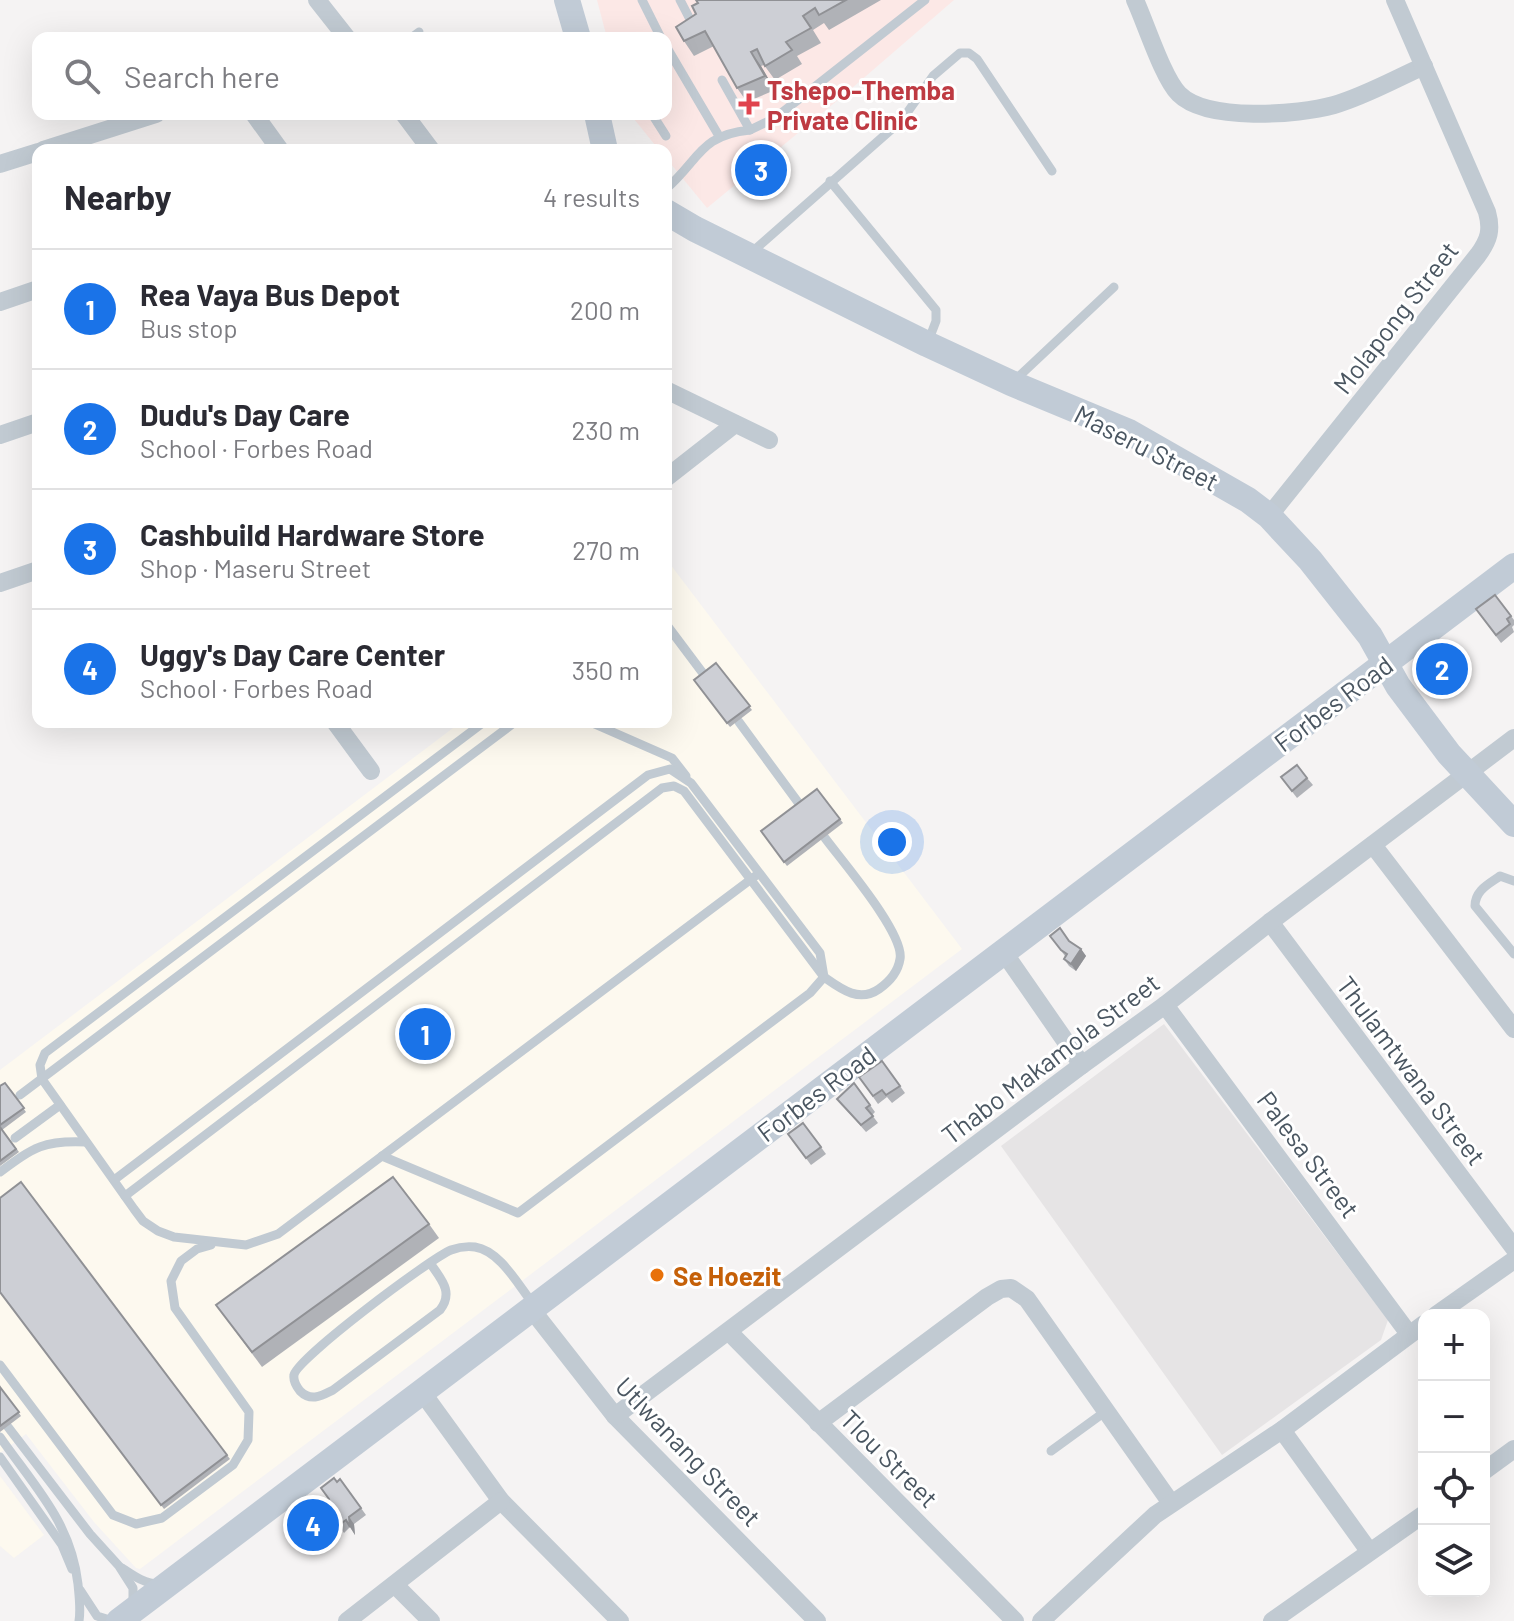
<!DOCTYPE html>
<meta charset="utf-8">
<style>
:root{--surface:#fff;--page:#f7f7f7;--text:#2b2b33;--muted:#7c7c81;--line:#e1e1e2;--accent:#1a73e8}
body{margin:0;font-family:Barlow,sans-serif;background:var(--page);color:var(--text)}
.controls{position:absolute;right:24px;bottom:24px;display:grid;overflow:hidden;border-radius:16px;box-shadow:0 8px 32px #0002}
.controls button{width:72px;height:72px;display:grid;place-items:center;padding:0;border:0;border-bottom:2px solid var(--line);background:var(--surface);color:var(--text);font:40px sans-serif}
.you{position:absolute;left:892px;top:842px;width:28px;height:28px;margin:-20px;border:6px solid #fff;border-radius:50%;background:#1a73e8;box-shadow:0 0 0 12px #1a73e833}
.badge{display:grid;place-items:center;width:52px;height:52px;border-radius:50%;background:var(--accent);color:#fff;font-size:26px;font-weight:700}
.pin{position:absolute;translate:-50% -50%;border:4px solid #fff;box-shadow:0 2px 8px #0006}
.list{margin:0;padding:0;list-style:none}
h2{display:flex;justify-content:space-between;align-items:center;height:104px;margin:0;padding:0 32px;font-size:34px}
h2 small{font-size:26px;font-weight:400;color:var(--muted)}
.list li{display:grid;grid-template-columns:52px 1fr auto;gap:24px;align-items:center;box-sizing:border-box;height:120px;padding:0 32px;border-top:2px solid var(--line)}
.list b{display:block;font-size:30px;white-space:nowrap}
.list p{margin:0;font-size:26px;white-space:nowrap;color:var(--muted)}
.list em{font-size:26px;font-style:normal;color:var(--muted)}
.icon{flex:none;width:44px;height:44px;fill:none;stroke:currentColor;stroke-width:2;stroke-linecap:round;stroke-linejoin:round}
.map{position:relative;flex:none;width:1514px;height:1621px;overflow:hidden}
.search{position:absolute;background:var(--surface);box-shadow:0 8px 32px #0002;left:32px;top:32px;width:640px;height:88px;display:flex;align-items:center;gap:20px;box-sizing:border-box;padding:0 28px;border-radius:16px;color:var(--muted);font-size:30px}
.panel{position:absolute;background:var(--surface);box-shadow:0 8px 32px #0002;left:32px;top:144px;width:640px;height:584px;border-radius:16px}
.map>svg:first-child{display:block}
.commercial{fill:#fdf9ef}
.education{fill:#e6e4e5}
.medical{fill:#fce8e6}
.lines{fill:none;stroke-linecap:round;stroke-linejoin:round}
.lane{stroke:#c1cad2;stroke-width:9}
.street{stroke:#c1cad2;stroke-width:18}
.secondary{stroke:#c1cbd6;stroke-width:26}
.wall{fill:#b0b2b7}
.shaded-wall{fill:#909195}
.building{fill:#cdcfd5;stroke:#909195;stroke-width:2}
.health-dot{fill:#e0444e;stroke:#fff;stroke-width:3}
.food-dot{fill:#e8710a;stroke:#fff;stroke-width:3}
.labels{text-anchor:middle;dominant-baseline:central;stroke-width:6;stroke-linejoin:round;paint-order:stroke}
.health-label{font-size:26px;font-weight:bold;fill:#be3a42;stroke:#fff;text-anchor:start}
.street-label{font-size:26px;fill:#4a5661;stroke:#fff}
.food-label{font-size:26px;font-weight:bold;fill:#c56008;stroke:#fff;text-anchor:start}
</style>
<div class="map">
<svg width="1514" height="1621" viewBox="0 0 1514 1621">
<rect width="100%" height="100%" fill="#f5f3f3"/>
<g class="commercial">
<path d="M670,564L962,949L140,1569L136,1568L94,1522L26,1434L0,1453V1070L461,722H666V567Z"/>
<path d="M0,1476L44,1535L14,1558L0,1546Z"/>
</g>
<path class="education" d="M1164,1024L1388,1320L1381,1340L1222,1455L1001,1146Z"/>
<path class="medical" d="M597,0H954L844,95L707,208L666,158V150H659L630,114H666V38H607Z"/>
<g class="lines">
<g class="lane">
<path d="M642,0L661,38"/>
<path d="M680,0L695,29"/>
<path d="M411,38L419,32"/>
<path d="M666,46L719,136"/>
<path d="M652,114L666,136"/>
<path d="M750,130L775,118L925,0"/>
<path d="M830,181L936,310V321L928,342"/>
<path d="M666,189C700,159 700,135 750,130L722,80"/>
<path d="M751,253L902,120L933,76L960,53H969L977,59L1052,171"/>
<path d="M1014,381L1114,287"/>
<path d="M666,624L705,676"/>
<path d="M484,722L45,1053L40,1065L42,1079L134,1209L143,1221L158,1231L174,1237L246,1245L278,1234L758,874"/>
<path d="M590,722L672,758L686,776"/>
<path d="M739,722L800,805"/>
<path d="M1514,881L1500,876C1489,884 1475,890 1475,906L1514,954"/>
<path d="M20,1095L515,722"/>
<path d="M15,1138L60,1105"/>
<path d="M0,1172C34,1147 44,1140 86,1142"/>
<path d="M114,1180L648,775L670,769L691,783L820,953L824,977L810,993L518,1213L382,1156"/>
<path d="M125,1196L662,788L674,786L684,791L824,977C841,989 859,1003 879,989C889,982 898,972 900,959C905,934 842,861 825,838"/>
<path d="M430,1263C441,1279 454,1292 440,1310L333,1390C321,1396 311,1402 300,1391C296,1386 293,1381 294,1375C296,1359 431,1258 451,1250C459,1247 467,1246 475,1247C501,1251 519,1287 535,1306"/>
<path d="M0,1365L113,1515L136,1524L162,1518L233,1465L248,1440L249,1412L175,1308L171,1281L181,1261L197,1249L211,1245"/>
<path d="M8,1427L90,1534L119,1566L133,1588V1604"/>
<path d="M0,1437C34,1486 71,1522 78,1584C79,1596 81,1609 79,1621"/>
<path d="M1051,1451L1106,1411"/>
<path d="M0,1457L62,1545L72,1569"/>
<path d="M122,1568C134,1576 145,1584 159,1584"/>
<path d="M80,1590L97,1616L113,1621"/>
</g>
<g class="street">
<path d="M317,0L347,38"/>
<path d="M1135,0C1146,24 1163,78 1179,94C1207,122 1298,115 1334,105C1365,96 1395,79 1424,66"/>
<path d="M254,114L280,150"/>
<path d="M404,114L431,150"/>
<path d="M43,150L156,114"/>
<path d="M0,164L38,152"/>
<path d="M0,302L38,289"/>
<path d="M666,390L769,440"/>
<path d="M0,435L38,422"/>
<path d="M666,478L735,424"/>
<path d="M1269,516L1478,255C1489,240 1492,230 1487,212L1395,0"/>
<path d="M0,583L38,570"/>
<path d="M335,722L371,771"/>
<path d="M1373,845L1514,1029"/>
<path d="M1270,922L1514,1248"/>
<path d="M1003,951L1082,1065"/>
<path d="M1165,1005L1409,1334"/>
<path d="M532,1310L615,1416L817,1621"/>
<path d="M1436,1315L1514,1260"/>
<path d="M729,1332L1015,1621"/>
<path d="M422,1392L501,1501L620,1621"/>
<path d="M615,1416L1082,1065L1165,1005L1270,922L1514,738"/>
<path d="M818,1423L987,1297L1001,1289L1011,1288L1027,1299L1171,1503"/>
<path d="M1282,1430L1369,1551"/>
<path d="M1484,1471L1514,1449"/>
<path d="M395,1585L431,1621"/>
<path d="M347,1621L501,1501"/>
<path d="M1041,1621L1155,1515L1282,1430L1424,1324"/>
<path d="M1272,1621L1424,1514"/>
</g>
<g class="secondary">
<path d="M567,0L578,38"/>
<path d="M597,114L605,150"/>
<path d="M666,212L695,229L927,344L1011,383L1129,432L1248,500L1269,516L1310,560L1370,636L1398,686L1449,754L1514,824"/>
<path d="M119,1621L1514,566"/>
</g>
</g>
<g class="wall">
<path d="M696,0H881L829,30L824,23L813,30L821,43L797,56L802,64L775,80L764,65L761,66L775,90L747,102L737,88L714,46L694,56L684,41L696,14L698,3Z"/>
<path d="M1495,595L1514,620V625L1512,627L1514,632L1501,643L1476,609Z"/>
<path d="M1444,659L1452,675L1438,680L1436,677Z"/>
<path d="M716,663L752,710L730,727L694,680Z"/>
<path d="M1281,777L1307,778L1313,785L1297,798Z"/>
<path d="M817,789L843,823L787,866L761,831Z"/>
<path d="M1050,936L1069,941L1081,949L1086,956L1076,971L1069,966L1064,959L1065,956Z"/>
<path d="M882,1061L905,1093L892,1103L887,1097L878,1104L859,1077Z"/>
<path d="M5,1083L26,1112L2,1130L19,1152L0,1166V1086Z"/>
<path d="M854,1083L875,1112L872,1115L878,1123L866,1132L837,1099Z"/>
<path d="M803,1123L826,1154L811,1165L788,1134Z"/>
<path d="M21,1182L230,1459L164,1509L0,1292Z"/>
<path d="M429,1224L439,1238L262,1367L216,1305Z"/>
<path d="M0,1387L21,1416L0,1432Z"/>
<path d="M340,1479L366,1515L354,1524L355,1535L350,1527L344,1533L323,1504L329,1499Z"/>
<path d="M307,1497L324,1520L322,1521L328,1528L324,1531L331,1540L322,1547L291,1509Z"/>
</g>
<g class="shaded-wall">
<path d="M751,52L761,66L775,90L765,76Z"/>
<path d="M1081,949L1086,956L1076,971L1071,964Z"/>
<path d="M349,1517L354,1524L355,1535L350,1527Z"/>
</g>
<g class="building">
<path d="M696,0H846L819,15L815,8L803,16L811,28L786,42L792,50L765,66L757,49L751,52L765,76L737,88L705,31L684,41L676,27L696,14L692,6L698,3Z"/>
<path d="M1495,595L1511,616L1507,619L1510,624L1496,635L1476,609Z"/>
<path d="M1441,655L1450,672L1436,677L1430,660Z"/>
<path d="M716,663L750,706L727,723L694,680Z"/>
<path d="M1297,765L1307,778L1292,791L1281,777Z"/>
<path d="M817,789L840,819L784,862L761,831Z"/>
<path d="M1060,928L1069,941L1081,949L1071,964L1064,959L1067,954L1061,950L1050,936Z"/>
<path d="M882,1061L900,1086L886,1095L882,1090L873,1096L859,1077Z"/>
<path d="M5,1083L24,1108L0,1125V1086Z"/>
<path d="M854,1083L870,1105L866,1108L873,1116L861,1125L837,1099Z"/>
<path d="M803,1123L821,1147L806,1158L788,1134Z"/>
<path d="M0,1127L16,1149L0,1161Z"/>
<path d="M393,1177L429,1224L252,1352L216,1305Z"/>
<path d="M21,1182L227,1455L161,1505L0,1292V1198Z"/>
<path d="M0,1387L19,1412L0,1426Z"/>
<path d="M334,1478L337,1482L340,1479L361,1508L349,1517L350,1527L346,1520L339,1525L323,1504L329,1499L321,1488Z"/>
<path d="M307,1497L319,1513L317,1514L322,1521L319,1524L326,1533L317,1540L291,1509Z"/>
</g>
<path class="health-dot" d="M745 92h8v8h8v8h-8v8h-8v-8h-8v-8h8z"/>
<circle class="food-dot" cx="657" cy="1275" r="8"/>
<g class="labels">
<g class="health-label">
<text x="767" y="89">Tshepo-Themba<tspan x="767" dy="30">Private Clinic</tspan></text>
</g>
<g class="street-label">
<text transform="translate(1395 317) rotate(-52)">Molapong Street</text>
<text transform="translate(1147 447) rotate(27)">Maseru Street</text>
<text transform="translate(1333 703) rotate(-37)">Forbes Road</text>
<text transform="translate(1050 1058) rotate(-37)">Thabo Makamola Street</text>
<text transform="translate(1412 1070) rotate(53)">Thulamtwana Street</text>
<text transform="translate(816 1093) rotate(-37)">Forbes Road</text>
<text transform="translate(1309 1154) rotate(53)">Palesa Street</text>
<text transform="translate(689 1451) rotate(46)">Utlwanang Street</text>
<text transform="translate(890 1458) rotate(45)">Tlou Street</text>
</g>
<g class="food-label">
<text x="673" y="1275">Se Hoezit</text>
</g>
</g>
</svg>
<div class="controls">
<button>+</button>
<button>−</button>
<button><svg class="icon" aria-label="locate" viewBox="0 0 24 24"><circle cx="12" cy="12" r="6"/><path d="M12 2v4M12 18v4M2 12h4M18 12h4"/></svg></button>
<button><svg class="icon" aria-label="layers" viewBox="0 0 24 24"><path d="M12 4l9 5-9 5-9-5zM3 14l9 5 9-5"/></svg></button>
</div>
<div class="you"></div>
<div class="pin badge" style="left:425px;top:1034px">1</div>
<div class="pin badge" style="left:1442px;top:669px">2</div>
<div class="pin badge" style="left:761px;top:170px">3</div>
<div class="pin badge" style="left:313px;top:1525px">4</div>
<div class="search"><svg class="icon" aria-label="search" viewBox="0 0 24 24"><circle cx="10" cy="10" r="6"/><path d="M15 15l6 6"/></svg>Search here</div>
<section class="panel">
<h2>Nearby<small>4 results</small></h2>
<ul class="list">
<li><span class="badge">1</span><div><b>Rea Vaya Bus Depot</b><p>Bus stop</p></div><em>200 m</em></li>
<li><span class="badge">2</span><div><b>Dudu's Day Care</b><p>School · Forbes Road</p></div><em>230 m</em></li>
<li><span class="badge">3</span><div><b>Cashbuild Hardware Store</b><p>Shop · Maseru Street</p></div><em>270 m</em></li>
<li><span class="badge">4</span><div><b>Uggy's Day Care Center</b><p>School · Forbes Road</p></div><em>350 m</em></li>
</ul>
</section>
</div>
